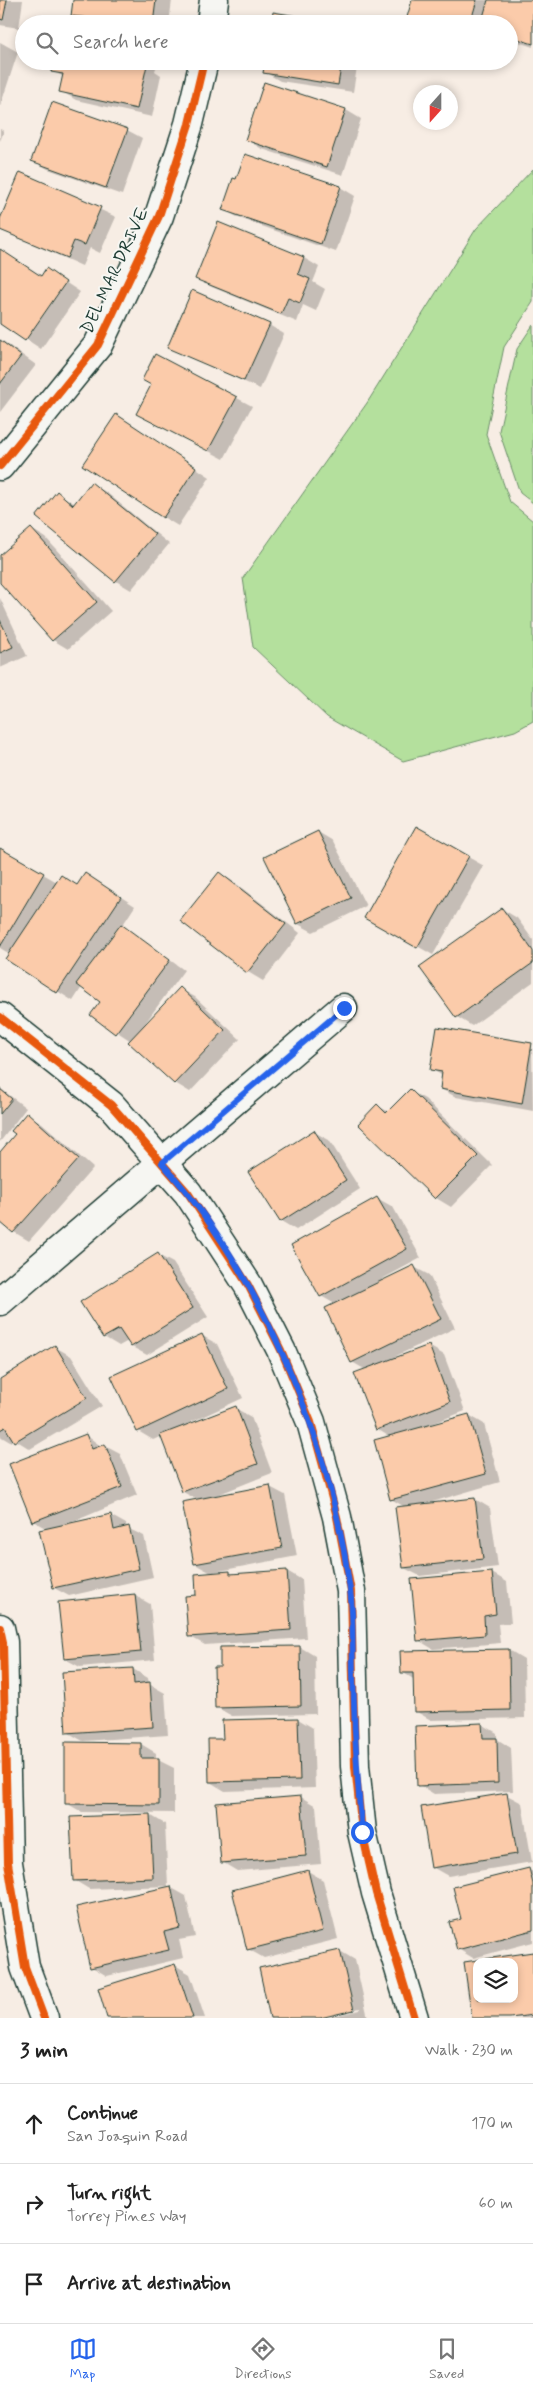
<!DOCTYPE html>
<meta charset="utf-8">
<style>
:root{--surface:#fff;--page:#f2f2f2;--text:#222;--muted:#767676;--line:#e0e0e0;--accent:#2563eb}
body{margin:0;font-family:Mynerve,sans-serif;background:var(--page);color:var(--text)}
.controls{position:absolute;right:15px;bottom:15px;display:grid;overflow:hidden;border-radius:10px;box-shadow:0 2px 8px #0003}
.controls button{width:45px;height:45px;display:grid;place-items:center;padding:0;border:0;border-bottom:1px solid var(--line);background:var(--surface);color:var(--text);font:25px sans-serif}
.compass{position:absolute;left:413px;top:85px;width:45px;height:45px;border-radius:50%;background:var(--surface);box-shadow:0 2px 8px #0003;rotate:201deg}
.stop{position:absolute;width:15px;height:15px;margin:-11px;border:4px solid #2563eb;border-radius:50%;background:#fff}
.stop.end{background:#2563eb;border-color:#fff;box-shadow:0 1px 5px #0008}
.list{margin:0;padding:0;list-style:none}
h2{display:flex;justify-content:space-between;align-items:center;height:65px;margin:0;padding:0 20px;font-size:21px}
h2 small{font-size:16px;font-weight:400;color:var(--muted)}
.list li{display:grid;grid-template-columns:32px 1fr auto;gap:15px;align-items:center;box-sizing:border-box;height:80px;padding:0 20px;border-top:1px solid var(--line)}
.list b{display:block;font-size:19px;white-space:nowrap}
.list p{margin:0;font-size:16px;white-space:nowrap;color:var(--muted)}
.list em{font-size:16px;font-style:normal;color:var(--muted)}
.icon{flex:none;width:28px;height:28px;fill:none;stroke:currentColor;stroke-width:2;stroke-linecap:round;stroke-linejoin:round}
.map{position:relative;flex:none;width:533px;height:2018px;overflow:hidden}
.search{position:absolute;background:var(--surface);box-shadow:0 2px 8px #0003;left:15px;right:15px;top:15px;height:55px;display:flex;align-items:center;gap:12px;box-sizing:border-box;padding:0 18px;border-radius:28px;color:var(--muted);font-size:19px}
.sheet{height:305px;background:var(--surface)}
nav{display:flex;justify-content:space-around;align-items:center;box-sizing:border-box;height:70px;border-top:1px solid var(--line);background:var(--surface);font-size:14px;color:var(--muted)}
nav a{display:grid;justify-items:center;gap:2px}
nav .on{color:var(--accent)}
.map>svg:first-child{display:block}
.green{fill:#b4e09d;stroke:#6a8e68}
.shadow{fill:#0003}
.building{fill:#fbcbaa;stroke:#1f3d34;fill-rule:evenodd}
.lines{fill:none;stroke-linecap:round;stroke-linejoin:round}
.minor-casing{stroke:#1f3d34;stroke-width:31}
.minor{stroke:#f6f6f2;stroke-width:28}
.cycleway-casing{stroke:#f6f6f2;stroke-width:11}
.cycleway{stroke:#e8590c;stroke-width:8}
.route{stroke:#2563eb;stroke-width:6}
.labels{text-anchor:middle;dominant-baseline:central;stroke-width:4;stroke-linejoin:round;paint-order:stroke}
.street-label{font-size:18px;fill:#1f3d34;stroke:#f6f6f2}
</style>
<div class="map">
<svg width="533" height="2018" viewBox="0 0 533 2018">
<rect width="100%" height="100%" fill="#f7ede4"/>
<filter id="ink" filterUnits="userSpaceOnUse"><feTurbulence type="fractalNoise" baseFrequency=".02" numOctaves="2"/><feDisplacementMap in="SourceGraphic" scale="10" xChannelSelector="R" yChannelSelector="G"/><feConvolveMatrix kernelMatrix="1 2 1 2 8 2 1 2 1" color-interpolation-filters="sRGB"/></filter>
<g filter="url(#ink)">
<g class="green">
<path d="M533,169V302L504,347L486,434L510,502L533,521V721L515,731L403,761L327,717L253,647L243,578L367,403L476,229Z"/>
<path d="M533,325V503L520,493L499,431L517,349Z"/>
</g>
<g class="shadow">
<path d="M0,0H23L19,28L0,25Z"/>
<path d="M74,0H172L169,24H86L72,16Z"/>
<path d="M414,0H533V47L509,39V24H406Z"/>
<path d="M0,42L18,52L0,107Z"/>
<path d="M55,61H158L155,71L161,75L152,117L76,100L61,91L64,77L53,71Z"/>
<path d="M266,61H358L353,92L280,81L265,72Z"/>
<path d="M265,84L346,110L361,119L343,175L262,149L247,140Z"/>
<path d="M0,129L4,131L0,141Z"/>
<path d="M127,130L142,138L122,195L48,169L32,160Z"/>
<path d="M21,173L116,217L100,253L90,248L82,266L0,229V222Z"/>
<path d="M340,187L355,196L336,252L239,218L223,209Z"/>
<path d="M219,224L304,258L319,267L313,282L325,289L316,311L303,305L297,322L212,287L197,278Z"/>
<path d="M0,249L42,277L47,270L80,292L41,349L0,322Z"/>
<path d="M269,325L284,334L260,389L169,347Z"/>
<path d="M0,339L36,365L0,412Z"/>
<path d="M237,398L252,406L224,459L153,422Z"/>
<path d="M131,425L210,477L178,526L163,517Z"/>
<path d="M92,484L107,493L169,544L131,590L116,581L38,517L58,493L75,504Z"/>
<path d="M31,529L46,538L111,611L68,649L53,640L0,581V557Z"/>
<path d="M0,598L27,656L0,668Z"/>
<path d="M417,828L484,866L433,955L366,917Z"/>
<path d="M318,832L333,841L366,906L313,932L298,924L265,858Z"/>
<path d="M0,849L57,882L78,886L101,884L135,906L122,926L184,970L143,1026L144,1027L180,989L195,997L240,1039L190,1092L175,1083L131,1041L92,1015L101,1002L82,987L73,1001L7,959L10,954L0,948Z"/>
<path d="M219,873L234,882L300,933L263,981L248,972L182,921Z"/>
<path d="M502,909L517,918L533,940V982L472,1026L457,1017Z"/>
<path d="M532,1045L533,1111L456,1097L441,1089L443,1076L431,1069Z"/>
<path d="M0,1088L26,1108L0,1142Z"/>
<path d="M410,1091L425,1099L492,1165L451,1207L436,1198L360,1124L378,1106L389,1112Z"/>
<path d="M27,1114L42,1123L93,1168L29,1241L14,1232L0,1220V1153L17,1134Z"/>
<path d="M314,1132L329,1140L360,1189L296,1230L281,1221Z"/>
<path d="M377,1198L393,1207L421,1258L382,1279L383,1281L414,1267L429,1275L455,1328L396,1356L397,1358L429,1346L444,1355L465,1411L431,1424V1426L469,1415L484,1424L500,1482L422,1505L475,1499L490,1508L498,1567L420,1576L404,1568L405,1507L391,1499L390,1437L377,1429L366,1370L352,1362L335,1304L321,1296L293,1246Z"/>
<path d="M158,1255L173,1263L208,1317L147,1355L132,1347L128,1341L119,1346L104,1337L82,1303Z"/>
<path d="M201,1335L217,1344L243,1398L189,1423L190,1425L235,1408L251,1417L272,1473L207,1499L270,1487L285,1495L297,1556L214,1572V1574L230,1572L234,1575L287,1571L302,1580L306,1638L205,1645L189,1636L198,1596L213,1574L195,1564L198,1500L183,1492L162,1436L153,1440L138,1431Z"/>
<path d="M55,1347L71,1356L102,1406L30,1449L14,1439L10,1442L0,1436V1380Z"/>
<path d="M86,1435L102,1447L105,1446L120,1454L137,1495L65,1525L110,1515L126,1524L127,1528L144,1536L153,1577L69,1596L54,1588L47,1529L33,1521Z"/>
<path d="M492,1573L507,1582L511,1623L498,1624L500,1643L433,1649L418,1640Z"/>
<path d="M134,1595L150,1604L155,1660L80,1667L65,1659Z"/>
<path d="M300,1647L315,1656L316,1714L232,1716L216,1707Z"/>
<path d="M509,1650L524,1659L525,1718L431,1720L415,1711V1680L402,1672Z"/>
<path d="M133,1669L148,1678L149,1684L165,1693L168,1735L83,1741L67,1732L63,1674Z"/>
<path d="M298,1719L313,1728L315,1788L225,1791L210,1782L224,1740Z"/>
<path d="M482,1724L497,1733V1739L511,1748L513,1791L434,1794L419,1785Z"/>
<path d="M141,1744L156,1753V1759L174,1768V1813L82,1812L66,1803Z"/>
<path d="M507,1795L522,1803L532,1862L448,1876L432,1867Z"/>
<path d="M301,1797L316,1806L321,1864L237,1871L222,1862L217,1804Z"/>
<path d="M150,1815L165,1824L168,1886L89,1889L74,1880Z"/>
<path d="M528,1869L533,1872V1942L473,1958L458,1949L463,1920Z"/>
<path d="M308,1871L323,1880L338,1939L264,1958L248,1949Z"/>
<path d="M170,1887L186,1896L195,1937L179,1940L183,1958L107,1976L92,1967Z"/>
<path d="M340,1951L355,1960L368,2018H326L360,2010V2008L315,2018H271Z"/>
<path d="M533,1954V2018H473L477,1999H514Z"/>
<path d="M175,1965L190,1974L205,2018H109Z"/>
</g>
<g class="building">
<path d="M0,0H7L3,20L0,19Z"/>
<path d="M73,0H156L153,24L71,16Z"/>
<path d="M412,0H477L470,24H405Z"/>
<path d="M488,0H533V44L509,36V24H481Z"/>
<path d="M273,12L346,24H271Z"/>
<path d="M54,61H141L140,63L147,65L137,109L59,92L63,74L51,72Z"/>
<path d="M265,61H342L338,85L263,73Z"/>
<path d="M264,82L346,109L327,167L245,140Z"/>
<path d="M52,102L128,129L106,188L31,161Z"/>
<path d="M245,154L341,186L321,244L222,210L233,178L236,179Z"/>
<path d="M20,172L101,207L85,245L74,241L67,258L0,230V219Z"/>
<path d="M218,222L304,257L298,274L310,279L300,303L288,298L281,314L195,279Z"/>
<path d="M0,249L41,276L46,268L66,282L25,341L0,324Z"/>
<path d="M192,290L270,324L244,381L167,348Z"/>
<path d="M0,340L21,356L0,384Z"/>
<path d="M155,354L237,397L208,451L136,414L151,385L142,380Z"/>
<path d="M116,414L196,467L163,518L82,465Z"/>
<path d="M91,482L155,534L115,582L36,517L57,491L73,505Z"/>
<path d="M31,528L97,602L52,641L0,583V555Z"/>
<path d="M0,620L13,647L0,653Z"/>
<path d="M416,826L469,856L417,948L364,918Z"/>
<path d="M318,831L351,898L297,924L264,857Z"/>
<path d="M0,848L44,873L0,947Z"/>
<path d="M219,872L286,924L247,973L180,921Z"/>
<path d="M85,873L121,897L57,993L5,959L61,875L77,885Z"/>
<path d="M502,908L533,951V963L456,1018L419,967Z"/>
<path d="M121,924L170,960L115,1034L90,1015L100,1002L76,984Z"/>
<path d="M180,987L225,1030L174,1084L128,1042Z"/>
<path d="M437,1027L532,1043L522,1104L440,1089L442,1072L430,1070Z"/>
<path d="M0,1089L12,1099L0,1114Z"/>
<path d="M410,1089L478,1156L435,1199L358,1124L377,1104L386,1113Z"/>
<path d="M27,1112L79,1159L13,1233L0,1222V1152L15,1134L11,1131Z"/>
<path d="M314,1130L346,1180L280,1222L248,1172Z"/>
<path d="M377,1197L407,1249L320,1297L291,1245Z"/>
<path d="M158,1253L193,1308L131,1347L119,1329L103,1338L80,1302Z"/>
<path d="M414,1265L441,1319L351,1363L325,1308Z"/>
<path d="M202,1334L228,1389L137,1432L111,1376Z"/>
<path d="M55,1345L87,1398L14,1442L5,1427L0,1430V1379Z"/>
<path d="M429,1345L450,1402L376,1430L354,1373Z"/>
<path d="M236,1406L258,1464L182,1492L160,1435Z"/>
<path d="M469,1414L486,1474L390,1500L374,1440Z"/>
<path d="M86,1434L92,1449L105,1444L122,1487L32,1522L9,1464Z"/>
<path d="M270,1485L282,1548L194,1564L182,1502Z"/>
<path d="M475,1498L483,1559L403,1568L395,1507Z"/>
<path d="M111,1514L114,1530L129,1526L139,1569L53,1588L39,1530Z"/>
<path d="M287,1570L291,1630L188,1637L185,1596L196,1595L195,1574L230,1571V1574Z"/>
<path d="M492,1572L496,1614L484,1616L485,1635L417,1641L411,1579Z"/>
<path d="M135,1594L141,1652L64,1659L58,1602Z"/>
<path d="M300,1646L301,1706L215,1708L214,1667H220V1647Z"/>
<path d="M509,1649L510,1710L414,1712L413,1673H401L400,1651Z"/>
<path d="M133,1668L134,1684L150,1682L153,1727L66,1733L62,1672Z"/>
<path d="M298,1718L300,1780L209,1782L208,1739H223L222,1720Z"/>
<path d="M482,1723L483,1738H497L498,1783L417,1786L415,1726Z"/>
<path d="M65,1742L141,1743V1758H159V1805L65,1804Z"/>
<path d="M507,1793L517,1854L431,1868L421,1807Z"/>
<path d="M301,1796L306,1856L221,1863L216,1803Z"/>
<path d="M150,1814L153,1878L73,1881L70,1817Z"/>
<path d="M529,1868L533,1884V1930L457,1950L449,1922L461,1919L453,1887Z"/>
<path d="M308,1870L323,1931L247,1950L232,1890Z"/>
<path d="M171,1886L180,1928L164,1932L169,1950L90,1968L76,1907Z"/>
<path d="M340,1950L354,2010L320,2018H270L259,1968Z"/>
<path d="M533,1952V2015L510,2018H472L464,1962ZM477,1962H514V1999H477Z"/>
<path d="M175,1964L193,2018H107L98,1988Z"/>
</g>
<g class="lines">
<defs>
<g id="minor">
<path d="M211,24L214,0"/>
<path d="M0,466L98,345L159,216L189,124L204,61"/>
<path d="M0,1017L111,1105L188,1193L248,1285L281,1350L311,1422L337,1517L351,1591L355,1766L362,1832L376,1893L414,2018"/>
<path d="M0,1301L343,1008"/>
<path d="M0,1628L3,1642L8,1863L25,1967L44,2018"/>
</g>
</defs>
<use href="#minor" class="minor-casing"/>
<use href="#minor" class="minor"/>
<defs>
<g id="cycleway">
<path d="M0,466L98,345L159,216L189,124L204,61"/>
<path d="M0,1017L111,1105L188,1193L248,1285L281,1350L311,1422L337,1517L351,1591L355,1766L362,1832L376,1893L414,2018"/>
<path d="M0,1628L3,1642L8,1863L25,1967L44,2018"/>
</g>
</defs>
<use href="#cycleway" class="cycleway-casing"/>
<use href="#cycleway" class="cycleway"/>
</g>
</g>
<g class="lines" filter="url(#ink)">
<path class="route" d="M344,1008L162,1163C262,1275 331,1441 350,1590C354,1617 352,1646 353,1673C354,1727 357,1779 362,1832"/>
</g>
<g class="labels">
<g class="street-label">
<text transform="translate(115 271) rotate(-65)">DEL MAR DRIVE</text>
</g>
</g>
</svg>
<div class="controls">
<button><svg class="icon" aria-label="layers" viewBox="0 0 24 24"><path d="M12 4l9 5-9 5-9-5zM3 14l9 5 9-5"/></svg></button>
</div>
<svg class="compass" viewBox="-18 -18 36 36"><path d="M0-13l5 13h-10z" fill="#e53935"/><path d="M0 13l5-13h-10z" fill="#767676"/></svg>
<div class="stop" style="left:362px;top:1832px"></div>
<div class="stop end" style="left:344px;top:1008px"></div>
<div class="search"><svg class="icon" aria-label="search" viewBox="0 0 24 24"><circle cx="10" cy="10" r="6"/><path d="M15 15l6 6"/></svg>Search here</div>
</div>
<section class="sheet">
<h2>3 min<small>Walk · 230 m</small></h2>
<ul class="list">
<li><svg class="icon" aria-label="ahead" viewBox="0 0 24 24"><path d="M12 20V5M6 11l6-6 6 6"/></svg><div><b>Continue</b><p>San Joaquin Road</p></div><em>170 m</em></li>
<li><svg class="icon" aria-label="right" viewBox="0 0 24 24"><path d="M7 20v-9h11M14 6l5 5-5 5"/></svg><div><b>Turn right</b><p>Torrey Pines Way</p></div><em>60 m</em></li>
<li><svg class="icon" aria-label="arrive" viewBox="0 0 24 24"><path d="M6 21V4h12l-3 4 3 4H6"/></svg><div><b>Arrive at destination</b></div></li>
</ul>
</section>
<nav>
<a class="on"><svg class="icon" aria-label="map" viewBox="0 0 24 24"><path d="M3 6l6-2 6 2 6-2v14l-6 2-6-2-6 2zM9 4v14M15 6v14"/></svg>Map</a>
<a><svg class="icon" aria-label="directions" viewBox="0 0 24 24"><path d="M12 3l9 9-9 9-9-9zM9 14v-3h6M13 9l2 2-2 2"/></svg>Directions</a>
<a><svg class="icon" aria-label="saved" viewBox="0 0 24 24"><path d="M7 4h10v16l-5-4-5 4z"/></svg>Saved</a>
</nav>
